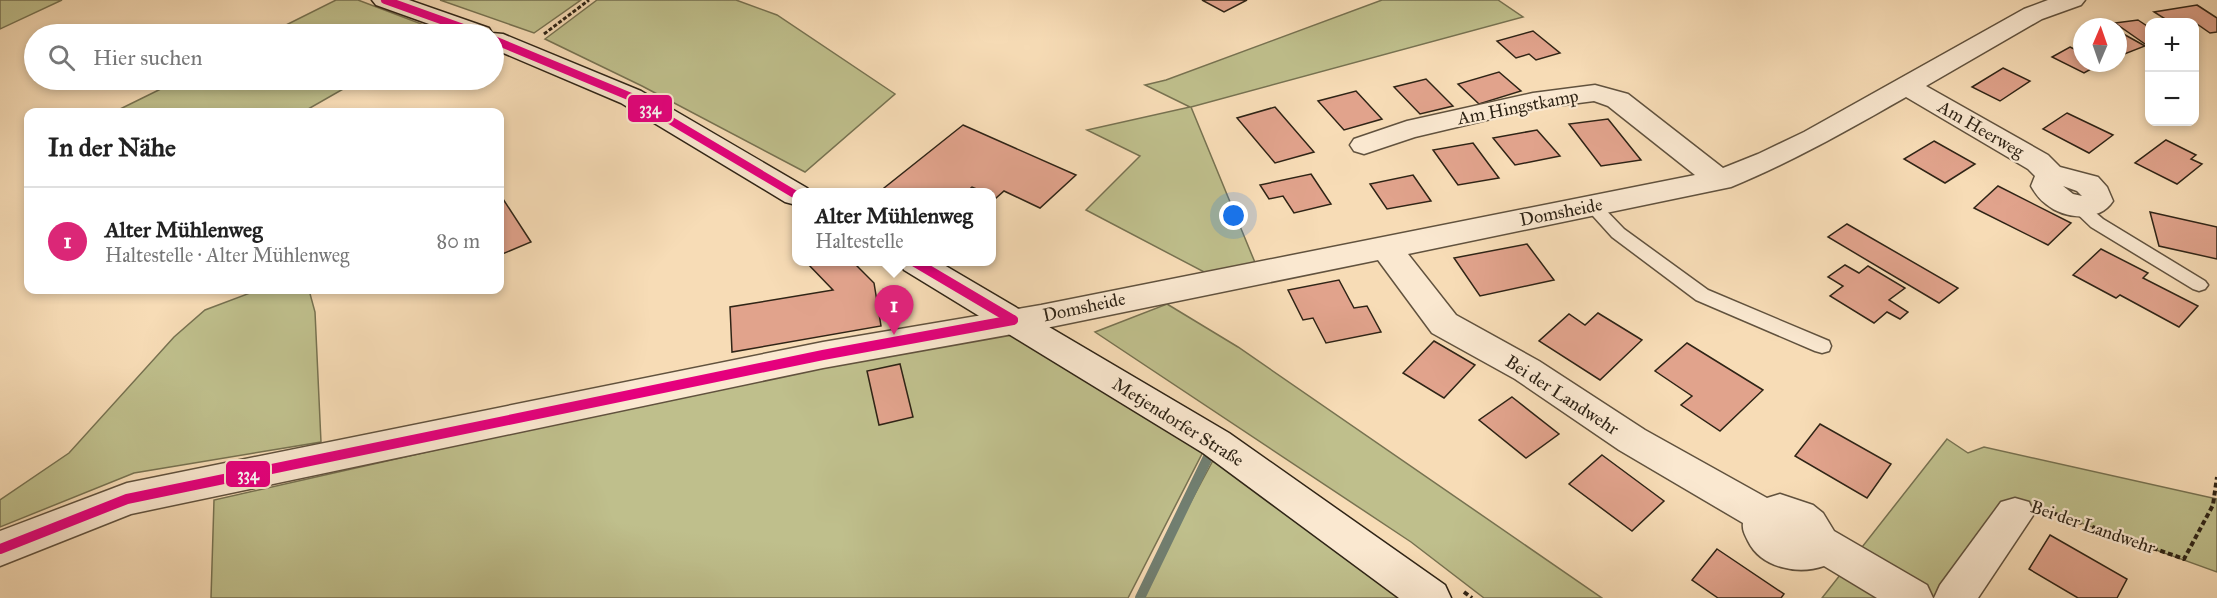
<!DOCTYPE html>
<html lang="de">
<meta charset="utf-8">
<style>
:root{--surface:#fff;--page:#f2f2f2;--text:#222;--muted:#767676;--line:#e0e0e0;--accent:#db2777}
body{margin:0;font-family:"IM FELL Great Primer",serif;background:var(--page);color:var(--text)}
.controls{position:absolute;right:18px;top:18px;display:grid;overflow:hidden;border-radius:12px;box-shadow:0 3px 9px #0003}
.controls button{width:54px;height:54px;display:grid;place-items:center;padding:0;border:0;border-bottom:2px solid var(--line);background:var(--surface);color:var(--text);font:30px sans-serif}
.compass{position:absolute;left:2073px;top:18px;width:54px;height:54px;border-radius:50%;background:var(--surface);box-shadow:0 3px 9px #0003;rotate:2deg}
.you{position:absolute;left:1234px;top:216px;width:21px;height:21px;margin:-15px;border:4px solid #fff;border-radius:50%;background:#1a73e8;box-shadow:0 0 0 9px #1a73e833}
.badge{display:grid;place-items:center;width:39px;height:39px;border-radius:50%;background:var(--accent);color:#fff;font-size:20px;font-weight:700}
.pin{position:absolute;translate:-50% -50px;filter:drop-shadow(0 2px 3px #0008)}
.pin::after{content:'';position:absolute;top:32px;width:21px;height:18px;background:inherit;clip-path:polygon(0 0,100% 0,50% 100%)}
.popup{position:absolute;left:792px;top:188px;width:204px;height:78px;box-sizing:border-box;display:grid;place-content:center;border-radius:12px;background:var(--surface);filter:drop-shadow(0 2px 4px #0005);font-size:20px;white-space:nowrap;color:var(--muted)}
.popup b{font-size:22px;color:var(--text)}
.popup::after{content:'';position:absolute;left:50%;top:100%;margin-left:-12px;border:12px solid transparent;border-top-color:var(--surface)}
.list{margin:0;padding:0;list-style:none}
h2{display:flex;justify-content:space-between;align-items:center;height:78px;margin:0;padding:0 24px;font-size:26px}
h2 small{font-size:20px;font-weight:400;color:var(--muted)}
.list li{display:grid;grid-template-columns:39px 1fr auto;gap:18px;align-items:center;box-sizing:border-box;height:108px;padding:0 24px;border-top:2px solid var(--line)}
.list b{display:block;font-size:22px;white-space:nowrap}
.list p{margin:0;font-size:20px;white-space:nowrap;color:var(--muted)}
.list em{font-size:20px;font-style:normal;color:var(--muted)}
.icon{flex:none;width:33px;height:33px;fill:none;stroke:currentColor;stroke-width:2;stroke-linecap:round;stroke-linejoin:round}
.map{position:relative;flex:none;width:2217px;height:598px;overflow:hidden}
.search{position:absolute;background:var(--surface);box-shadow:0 3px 9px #0003;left:24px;top:24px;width:480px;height:66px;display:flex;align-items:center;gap:15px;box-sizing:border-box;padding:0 21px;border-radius:33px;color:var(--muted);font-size:22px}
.panel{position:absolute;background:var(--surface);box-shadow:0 3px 9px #0003;left:24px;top:108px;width:480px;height:186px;border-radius:12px}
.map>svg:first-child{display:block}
.green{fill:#bfbf8c;stroke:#777251;stroke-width:1.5}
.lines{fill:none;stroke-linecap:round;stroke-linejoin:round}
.stream{stroke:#717f71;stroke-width:10}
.building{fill:#e1a38c;stroke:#2f2416;stroke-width:1.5}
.lane-casing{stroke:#61523e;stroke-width:3}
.street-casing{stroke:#61523e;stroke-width:3}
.secondary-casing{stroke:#2f2416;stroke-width:3}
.path-far1{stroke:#2f2416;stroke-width:3;stroke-dasharray:4 2;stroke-linecap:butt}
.path{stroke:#2f2416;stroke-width:4;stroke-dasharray:5 3;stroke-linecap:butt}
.lane{fill:#fae8d0;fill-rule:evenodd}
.street{fill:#fae8d0;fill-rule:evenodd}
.secondary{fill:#fae8d0;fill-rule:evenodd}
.bus-1-far1-casing{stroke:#fae8d0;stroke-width:11}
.bus-1-casing{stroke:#fae8d0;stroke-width:14}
.bus-1-far1{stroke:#e5007d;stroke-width:8}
.bus-1{stroke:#e5007d;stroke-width:10}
.labels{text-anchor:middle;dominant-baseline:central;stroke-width:4.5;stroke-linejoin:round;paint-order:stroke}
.street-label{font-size:18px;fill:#2f2416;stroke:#fae8d0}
.line-badge{stroke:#fae8d0;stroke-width:2}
.badge-label{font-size:16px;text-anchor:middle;font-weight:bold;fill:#fff}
</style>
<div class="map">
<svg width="2217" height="598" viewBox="0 0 2217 598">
<rect width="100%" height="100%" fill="#f7dcb6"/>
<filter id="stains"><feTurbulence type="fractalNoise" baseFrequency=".00333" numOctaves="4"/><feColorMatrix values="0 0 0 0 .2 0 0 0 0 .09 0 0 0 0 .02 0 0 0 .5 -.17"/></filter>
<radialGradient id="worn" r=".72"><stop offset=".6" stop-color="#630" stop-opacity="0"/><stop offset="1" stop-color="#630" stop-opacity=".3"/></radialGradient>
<g class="green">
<path d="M0,0H62L0,29Z"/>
<path d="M336,0H358L440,31L434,34H268Z"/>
<path d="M440,0H581L534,33Z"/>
<path d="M597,0H736L777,15L895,94L805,172L642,86L545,39Z"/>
<path d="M1382,0H1498L1523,17L1191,107L1256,265L1206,273L1086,210L1140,156L1087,130L1190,107L1145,85L1166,80Z"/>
<path d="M179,80H359L303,112H114Z"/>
<path d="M258,290H309L315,312L321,442L134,473L0,527V500L69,453L174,337L205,310Z"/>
<path d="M1167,304L1238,347L1602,598H1484L1411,542L1095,332Z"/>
<path d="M1005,332L1206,446L1128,598H211L214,500L822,363Z"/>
<path d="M1947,439L1968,453L1984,447L2217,499V572L2023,502L1954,598H1822Z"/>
<path d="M1217,453L1412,598H1139Z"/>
</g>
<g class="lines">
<path class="stream" d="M1140,598L1210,453"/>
</g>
<g class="building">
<path d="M1202,0H1247L1224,12Z"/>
<path d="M2197,5L2217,18V32L2210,33L2194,22H2170L2154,12Z"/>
<path d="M2138,20L2150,28V43L2145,44L2115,23Z"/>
<path d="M1533,31L1560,53L1536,60L1529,54L1516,58L1497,41Z"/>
<path d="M2118,31L2145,46L2122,55L2118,52Z"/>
<path d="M2070,47L2082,53V63H2102L2084,73L2052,57Z"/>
<path d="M2003,68L2030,81L2000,101L1972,87Z"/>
<path d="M1499,72L1521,91L1479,104L1458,84Z"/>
<path d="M1426,79L1453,106L1420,114L1394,87Z"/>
<path d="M1356,91L1382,119L1344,130L1318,101Z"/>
<path d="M1275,107L1314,152L1275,163L1237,118Z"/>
<path d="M2067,113L2113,135L2089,153L2043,129Z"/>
<path d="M1608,119L1641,160L1601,166L1569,124Z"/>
<path d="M963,125L1076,175L1040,208L1004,191L996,198L992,196V192H984L972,187L966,192H879Z"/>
<path d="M1537,130L1560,156L1515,165L1493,138Z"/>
<path d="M2166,140L2196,155L2191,159L2202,164L2177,184L2135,163Z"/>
<path d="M1934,141L1975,164L1945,183L1904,159Z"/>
<path d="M1473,143L1499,178L1458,185L1433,150Z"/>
<path d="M1311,174L1331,204L1294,213L1283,196L1269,199L1260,185Z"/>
<path d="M1413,175L1431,201L1387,209L1370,184Z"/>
<path d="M1998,186L2071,223L2048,245L1974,208Z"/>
<path d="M503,199L531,242L500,255V201Z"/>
<path d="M2150,212L2217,227V259L2159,246Z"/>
<path d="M1847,224L1958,288L1939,303L1828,237Z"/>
<path d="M1527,244L1554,280L1480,296L1454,258Z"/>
<path d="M2101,249L2148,273L2143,278L2198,306L2179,327L2120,295L2116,298L2073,275Z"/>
<path d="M806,262H853L874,283L881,326L732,352L730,307L833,290Z"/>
<path d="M1845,265L1859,273L1868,266L1905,288L1889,300L1908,312L1900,319L1887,312L1874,323L1830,296L1843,286L1828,277Z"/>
<path d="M1339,280L1354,308L1367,306L1381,332L1326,343L1313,318L1303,320L1288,290Z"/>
<path d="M1598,313L1642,340L1600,380L1539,341L1569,314L1585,325Z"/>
<path d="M1434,341L1475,365L1444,398L1403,373Z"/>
<path d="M1687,343L1763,390L1720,431L1681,405L1692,396L1655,371Z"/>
<path d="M900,364L913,417L879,425L867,371Z"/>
<path d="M1512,397L1559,434L1526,458L1479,420Z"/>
<path d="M1820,424L1891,464L1867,498L1795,456Z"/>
<path d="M1602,455L1664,501L1632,531L1569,484Z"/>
<path d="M2050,535L2127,579L2117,598H2078L2029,569Z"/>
<path d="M1717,549L1784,594L1781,598H1718L1692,580Z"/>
</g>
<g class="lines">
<defs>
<g id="lane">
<path d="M1592,200L1598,202L1624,229L1708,290L1829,341L1831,346L1829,351L1822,353L1815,351L1696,300L1612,237L1584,206L1586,202Z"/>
<path d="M2077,200L2083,202L2103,219L2205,281L2208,285L2205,289L2199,291L2193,289L2091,227L2069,206L2071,202Z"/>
</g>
<g id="street">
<path d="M2048,0H2085L2081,5L2042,19L1926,86L2048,155L2060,167L2098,177L2107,187L2113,201C2099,223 2064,219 2046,204C2039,199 2035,193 2031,186L2035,176L2028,169L1906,97C1848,130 1792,162 1731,187L1408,254L1456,315L1539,361L1645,430L1767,498L1780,494L1813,505L1823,513L1834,531L1927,585L1933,598H1877L1824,566C1798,575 1761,568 1748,541C1745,535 1742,530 1743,523L1619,450L1515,379L1432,333L1378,260L1041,329L823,368L131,514L0,566V531L127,483L823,342L1041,305L1695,175L1608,106L1594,101L1533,109L1415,137L1364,154L1354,151L1350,145L1354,139L1407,121L1533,93L1595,85L1628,94L1723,168L1758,154L1804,132L2024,9ZM2063,186L2077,191L2082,196L2073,194Z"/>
<path d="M2015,498L2029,502L2034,514L1978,598H1934L1940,585L2001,502Z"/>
</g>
<g id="secondary">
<path d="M372,0H409L489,28L492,33L503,34L641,91L807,188L810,192H796V205L785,202L621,103L494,49V34H457L376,5Z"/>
<path d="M899,262H939L1229,433L1445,585L1451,598H1399L1203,453L904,270Z"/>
</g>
</defs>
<use href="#lane" class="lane-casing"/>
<use href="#street" class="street-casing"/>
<use href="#secondary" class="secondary-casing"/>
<path class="path-far1" d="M544,34L589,0"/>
<g class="path">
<path d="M2047,511L2184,559L2213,505L2217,477"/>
<path d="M1464,592L1472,598"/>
</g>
<use href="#lane" class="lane"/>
<use href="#street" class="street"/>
<use href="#secondary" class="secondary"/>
<defs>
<g id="bus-1-far1">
<path d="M385,0L480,34"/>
<path d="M494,40L631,97L796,195"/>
<path d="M915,262L917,263"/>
</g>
<g id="bus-1">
<path d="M915,262L1013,320"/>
<path d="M0,549L127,499L823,355L1013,320"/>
</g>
</defs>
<use href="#bus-1-far1" class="bus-1-far1-casing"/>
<use href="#bus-1" class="bus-1-casing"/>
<use href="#bus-1-far1" class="bus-1-far1"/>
<use href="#bus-1" class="bus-1"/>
</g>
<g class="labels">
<g class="street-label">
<text transform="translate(1518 107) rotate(-11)">Am Hingstkamp</text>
<text transform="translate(1981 129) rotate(30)">Am Heerweg</text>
<text transform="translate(1561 212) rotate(-11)">Domsheide</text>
<text transform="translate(1084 307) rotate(-12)">Domsheide</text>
<text transform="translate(1562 395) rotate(33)">Bei der Landwehr</text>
<text transform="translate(1178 422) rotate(32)">Metjendorfer Straße</text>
<text transform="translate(2093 527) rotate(19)">Bei der Landwehr</text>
</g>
</g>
<g class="line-badge">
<rect x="627" y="94" width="46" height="29" rx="6" fill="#e5007d"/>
<rect x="225" y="460" width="46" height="28" rx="6" fill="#e5007d"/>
</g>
<g class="badge-label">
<text x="650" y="114">334</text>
<text x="248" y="480">334</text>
</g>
<rect width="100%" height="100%" filter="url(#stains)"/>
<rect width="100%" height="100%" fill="url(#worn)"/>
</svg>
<div class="controls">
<button>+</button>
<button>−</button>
</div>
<svg class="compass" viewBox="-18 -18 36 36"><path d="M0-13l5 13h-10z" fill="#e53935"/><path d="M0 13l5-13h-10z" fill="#767676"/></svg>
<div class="you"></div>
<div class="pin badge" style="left:894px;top:335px">1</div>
<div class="popup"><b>Alter Mühlenweg</b>Haltestelle</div>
<div class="search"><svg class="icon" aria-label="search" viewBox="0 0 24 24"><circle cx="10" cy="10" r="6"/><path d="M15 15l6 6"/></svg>Hier suchen</div>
<section class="panel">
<h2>In der Nähe<small></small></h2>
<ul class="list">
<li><span class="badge">1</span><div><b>Alter Mühlenweg</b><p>Haltestelle · Alter Mühlenweg</p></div><em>80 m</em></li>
</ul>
</section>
</div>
